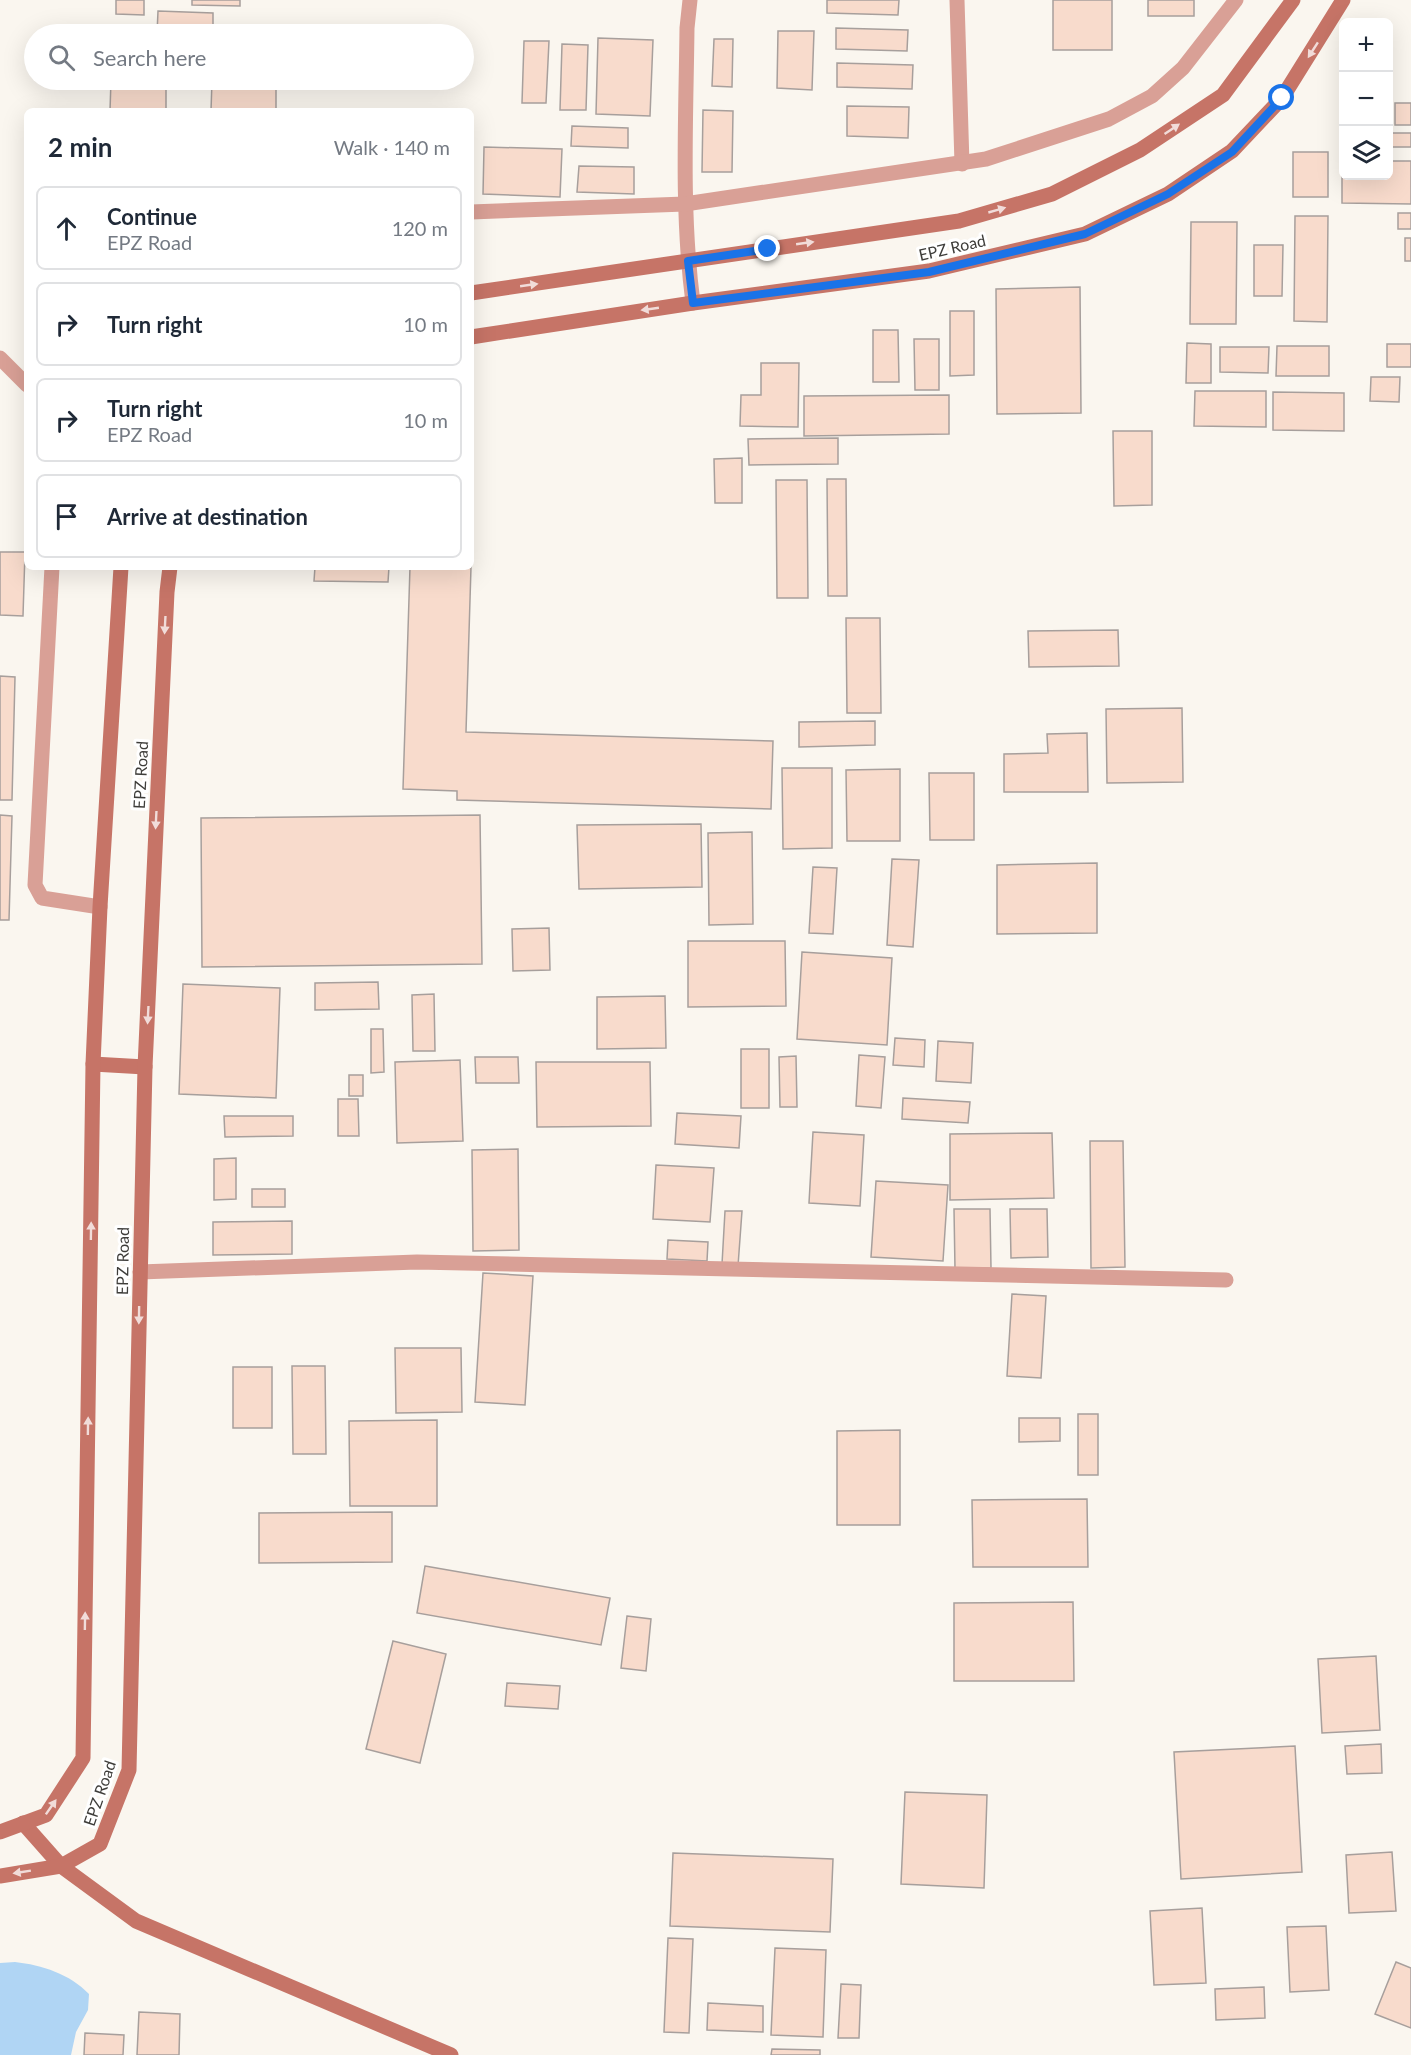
<!DOCTYPE html>
<meta charset="utf-8">
<style>
:root{--surface:#fff;--page:#f2f2f3;--text:#1f2937;--muted:#747a83;--line:#e0e1e3}
body{margin:0;font-family:Lato,sans-serif;background:var(--page);color:var(--text)}
.controls{position:absolute;right:18px;top:18px;display:grid;overflow:hidden;border-radius:9px;box-shadow:0 6px 24px #0002}
.controls button{width:54px;height:54px;display:grid;place-items:center;padding:0;border:0;border-bottom:2px solid var(--line);background:var(--surface);color:var(--text);font:30px sans-serif}
.stop{position:absolute;width:18px;height:18px;margin:-14px;border:4px solid #1a73e8;border-radius:50%;background:#fff}
.stop.end{background:#1a73e8;border-color:#fff;box-shadow:0 2px 6px #0008}
.list{margin:0;padding:0;list-style:none}
h2{display:flex;justify-content:space-between;align-items:center;height:78px;margin:0;padding:0 24px;font-size:26px}
h2 small{font-size:20px;font-weight:400;color:var(--muted)}
.list li{display:grid;grid-template-columns:39px 1fr auto;gap:18px;align-items:center;box-sizing:border-box;height:84px;margin:0 12px 12px;padding:0 12px;border:2px solid var(--line);border-radius:9px}
.list b{display:block;font-size:22px;white-space:nowrap}
.list p{margin:0;font-size:20px;white-space:nowrap;color:var(--muted)}
.list em{font-size:20px;font-style:normal;color:var(--muted)}
.icon{flex:none;width:33px;height:33px;fill:none;stroke:currentColor;stroke-width:2;stroke-linecap:round;stroke-linejoin:round}
.map{position:relative;flex:none;width:1411px;height:2055px;overflow:hidden}
.search{position:absolute;background:var(--surface);box-shadow:0 6px 24px #0002;left:24px;top:24px;width:450px;height:66px;display:flex;align-items:center;gap:15px;box-sizing:border-box;padding:0 21px;border-radius:33px;color:var(--muted);font-size:22px}
.panel{position:absolute;background:var(--surface);box-shadow:0 6px 24px #0002;left:24px;top:108px;width:450px;height:462px;border-radius:9px}
.map>svg:first-child{display:block}
.water{fill:#b0d5f4}
.building{fill:#f8dbcc;stroke:#a79f9c;stroke-width:1.5}
.lines{fill:none;stroke-linecap:round;stroke-linejoin:round}
.minor{stroke:#d9a096;stroke-width:15}
.secondary{stroke:#c67467;stroke-width:15}
.oneway{fill:#f1dcd9}
.route{stroke:#1a73e8;stroke-width:8}
.labels{text-anchor:middle;dominant-baseline:central;stroke-width:6;stroke-linejoin:round;paint-order:stroke}
.street-label{font-size:16px;fill:#3e3d3a;stroke:#fff}
</style>
<div class="map">
<svg width="1411" height="2055" viewBox="0 0 1411 2055">
<rect width="100%" height="100%" fill="#faf6ef"/>
<path class="water" d="M15,1962C42,1965 70,1974 89,1994L88,2010L76,2032L71,2055H0V1963Z"/>
<g class="building">
<path d="M116,0H144V15L116,14Z"/>
<path d="M192,0H240V6L192,5Z"/>
<path d="M827,0H899L898,15L827,13Z"/>
<rect x="1053" y="0" width="59" height="50"/>
<rect x="1148" y="0" width="46" height="16"/>
<path d="M158,11L213,13V34H157Z"/>
<path d="M836,28L908,30L907,51L836,49Z"/>
<path d="M778,31H814L812,90L777,88Z"/>
<path d="M598,38L653,40L650,116L596,114Z"/>
<path d="M714,39H733L732,87L712,86Z"/>
<path d="M524,41H549L546,103H522Z"/>
<path d="M562,44L588,45L586,110H560Z"/>
<path d="M837,63L913,65L912,89L837,87Z"/>
<path d="M111,80H166V111H110Z"/>
<path d="M212,80H276V111H211Z"/>
<rect x="1395" y="103" width="16" height="22"/>
<path d="M847,106L909,107L908,138L847,136Z"/>
<path d="M703,110L733,111L732,172H702Z"/>
<path d="M572,126L628,128V148L571,146Z"/>
<rect x="1392" y="133" width="19" height="14"/>
<path d="M484,147L562,149L560,197L483,194Z"/>
<rect x="1293" y="152" width="35" height="45"/>
<path d="M1342,161L1344,176H1388V161H1411V204L1342,203Z"/>
<path d="M579,166L634,167V194L577,192Z"/>
<rect x="1398" y="213" width="13" height="16"/>
<path d="M1295,216H1328L1327,322L1294,321Z"/>
<path d="M1191,222H1237L1236,324H1190Z"/>
<rect x="1405" y="238" width="6" height="23"/>
<path d="M1254,245H1283L1282,296H1254Z"/>
<path d="M1080,287L1081,413L997,414L996,289Z"/>
<path d="M950,311H974V375L950,376Z"/>
<path d="M873,330H898L899,382H873Z"/>
<path d="M914,339H939V390H915Z"/>
<path d="M1187,343L1211,344V383H1186Z"/>
<rect x="1387" y="344" width="24" height="23"/>
<path d="M1277,346H1329V376H1276Z"/>
<path d="M1220,347H1269L1268,373L1220,372Z"/>
<path d="M761,363H799L798,427L740,426L741,395H761Z"/>
<path d="M1371,377H1400L1399,402L1370,401Z"/>
<path d="M1195,391H1266V427L1194,426Z"/>
<path d="M1273,392L1344,393V431L1273,430Z"/>
<path d="M949,395V434L804,436V396Z"/>
<path d="M1113,431H1152V505L1114,506Z"/>
<path d="M838,438V464L749,465L748,439Z"/>
<path d="M742,458V503H715L714,459Z"/>
<path d="M827,479H846L847,596H828Z"/>
<path d="M776,480H807L808,598H777Z"/>
<path d="M0,552H25L23,616L0,615Z"/>
<path d="M315,567H389L388,582L314,581Z"/>
<path d="M410,567H471L466,732L773,741L771,809L457,800V791L403,789Z"/>
<path d="M846,618H880L881,713H847Z"/>
<path d="M1118,630L1119,666L1029,667L1028,631Z"/>
<path d="M0,676L15,677L12,800H0Z"/>
<path d="M1182,708L1183,782L1107,783L1106,709Z"/>
<path d="M875,721V745L799,747V722Z"/>
<path d="M1087,733L1088,792H1004V754L1048,753L1047,734Z"/>
<path d="M782,768H832V848L783,849Z"/>
<path d="M900,769V841H847L846,770Z"/>
<path d="M929,773H974V840H930Z"/>
<path d="M0,815L12,816L9,920H0Z"/>
<path d="M480,815L482,964L202,967L201,818Z"/>
<path d="M701,824L702,887L579,889L577,825Z"/>
<path d="M752,832L753,924L709,925L708,833Z"/>
<path d="M892,859L919,860L913,947L887,945Z"/>
<path d="M1097,863V933L997,934V865Z"/>
<path d="M813,867L837,868L833,934L809,933Z"/>
<path d="M549,928L550,970L513,971L512,929Z"/>
<path d="M688,941H785L786,1006L688,1007Z"/>
<path d="M802,952L892,958L887,1045L797,1039Z"/>
<path d="M378,982L379,1009L315,1010V983Z"/>
<path d="M183,984L280,988L276,1098L179,1094Z"/>
<path d="M434,994L435,1051H413L412,995Z"/>
<path d="M665,996L666,1048L597,1049V997Z"/>
<path d="M371,1029H383L384,1072L371,1073Z"/>
<path d="M895,1038L925,1040L924,1067L893,1065Z"/>
<path d="M938,1041L973,1043L971,1083L936,1081Z"/>
<rect x="741" y="1049" width="28" height="59"/>
<path d="M859,1055L885,1057L881,1108L856,1106Z"/>
<path d="M796,1056L797,1107H780L779,1057Z"/>
<path d="M475,1057H518L519,1083H476Z"/>
<path d="M460,1060L463,1141L397,1143L395,1062Z"/>
<path d="M536,1062H650L651,1126L537,1127Z"/>
<rect x="349" y="1075" width="14" height="21"/>
<path d="M903,1098L970,1102L968,1123L902,1119Z"/>
<path d="M338,1099H358L359,1136H338Z"/>
<path d="M677,1113L741,1116L739,1148L675,1144Z"/>
<path d="M224,1116H293V1136L225,1137Z"/>
<path d="M813,1132L864,1135L860,1206L809,1203Z"/>
<path d="M1052,1133L1054,1198L950,1200V1134Z"/>
<path d="M1090,1141H1123L1125,1267L1091,1268Z"/>
<path d="M518,1149L519,1250L473,1251L472,1150Z"/>
<path d="M236,1158V1199L214,1200V1159Z"/>
<path d="M656,1165L714,1168L710,1222L653,1219Z"/>
<path d="M876,1181L948,1185L943,1261L871,1257Z"/>
<rect x="252" y="1189" width="33" height="18"/>
<path d="M954,1209H990L991,1268L955,1269Z"/>
<path d="M1010,1209H1047L1048,1257L1011,1258Z"/>
<path d="M725,1211H742L738,1266L722,1264Z"/>
<path d="M292,1221V1254L213,1255V1222Z"/>
<path d="M668,1240L708,1242L707,1261L667,1259Z"/>
<path d="M483,1273L533,1276L525,1405L475,1402Z"/>
<path d="M1012,1294L1046,1296L1041,1378L1007,1376Z"/>
<path d="M395,1348H461L462,1412L396,1413Z"/>
<path d="M292,1366H325L326,1454H293Z"/>
<rect x="233" y="1367" width="39" height="61"/>
<rect x="1078" y="1414" width="20" height="61"/>
<path d="M1019,1418H1060V1441L1019,1442Z"/>
<path d="M437,1420V1506H350L349,1421Z"/>
<path d="M900,1430V1525H837V1431Z"/>
<path d="M1087,1499L1088,1567H973L972,1500Z"/>
<path d="M392,1512V1562L259,1563V1513Z"/>
<path d="M425,1566L610,1598L601,1645L417,1613Z"/>
<path d="M1073,1602L1074,1681H954V1603Z"/>
<path d="M627,1616L651,1619L646,1671L621,1668Z"/>
<path d="M393,1641L446,1654L420,1763L366,1749Z"/>
<path d="M1376,1656L1380,1730L1322,1733L1318,1659Z"/>
<path d="M507,1683L560,1686L558,1709L505,1706Z"/>
<path d="M1381,1744L1382,1773L1347,1774L1345,1746Z"/>
<path d="M1295,1746L1302,1872L1181,1879L1174,1752Z"/>
<path d="M905,1792L987,1795L984,1888L901,1884Z"/>
<path d="M1392,1852L1396,1911L1349,1913L1346,1855Z"/>
<path d="M673,1853L833,1859L830,1932L670,1926Z"/>
<path d="M1202,1908L1206,1983L1154,1985L1150,1911Z"/>
<path d="M1326,1926L1329,1990L1290,1992L1287,1927Z"/>
<path d="M668,1938L693,1939L689,2033L664,2032Z"/>
<path d="M775,1948L826,1950L823,2037L771,2035Z"/>
<path d="M1396,1962L1411,1968V2028L1375,2014Z"/>
<path d="M841,1984L861,1985L859,2038H838Z"/>
<path d="M1264,1987L1265,2018L1216,2020L1215,1989Z"/>
<path d="M708,2003L763,2006V2032L707,2030Z"/>
<path d="M139,2012L180,2014L179,2055H137Z"/>
<path d="M85,2033L124,2035L123,2055H84Z"/>
<path d="M772,2049L820,2050V2055H771Z"/>
</g>
<g class="lines">
<g class="minor">
<path d="M690,0L687,28C686,120 681,211 693,303"/>
<path d="M957,0L962,164"/>
<path d="M471,212L685,204L986,159L1109,119L1152,96L1183,68L1236,0"/>
<path d="M0,358L27,385"/>
<path d="M52,567L35,885L42,898L100,907"/>
<path d="M140,1272L417,1262L1226,1280"/>
</g>
<g class="secondary">
<path d="M471,293L959,221L1052,194L1140,150L1223,95L1293,0"/>
<path d="M471,337L693,303L929,271L1085,234L1168,194L1232,151L1282,98L1343,0"/>
<path d="M93,1064L145,1067"/>
<path d="M23,1823L61,1866L136,1921L451,2055"/>
<path d="M0,1832L46,1815L83,1758L93,1064L100,907L121,567"/>
<path d="M0,1876L61,1866L100,1844L129,1770L145,1067L167,592L170,567"/>
</g>
</g>
<defs><path id="oneway-solid" d="M-6-.8H1V-3.2L6.5 0L1 3.2V.8H-6Z" transform="scale(1.5)"/></defs>
<g class="oneway">
<use href="#oneway-solid" transform="translate(1313 50) rotate(123)"/>
<use href="#oneway-solid" transform="translate(1172 129) rotate(-34)"/>
<use href="#oneway-solid" transform="translate(997 210) rotate(-16)"/>
<use href="#oneway-solid" transform="translate(805 243) rotate(-8)"/>
<use href="#oneway-solid" transform="translate(529 285) rotate(-8)"/>
<use href="#oneway-solid" transform="translate(650 309) rotate(172)"/>
<use href="#oneway-solid" transform="translate(165 625) rotate(93)"/>
<use href="#oneway-solid" transform="translate(156 820) rotate(93)"/>
<use href="#oneway-solid" transform="translate(148 1015) rotate(93)"/>
<use href="#oneway-solid" transform="translate(91 1231) rotate(-89)"/>
<use href="#oneway-solid" transform="translate(139 1315) rotate(91)"/>
<use href="#oneway-solid" transform="translate(88 1426) rotate(-89)"/>
<use href="#oneway-solid" transform="translate(85 1621) rotate(-89)"/>
<use href="#oneway-solid" transform="translate(51 1807) rotate(-55)"/>
<use href="#oneway-solid" transform="translate(22 1872) rotate(171)"/>
</g>
<g class="lines">
<path class="route" d="M768,249L688,261L693,303L929,272L1085,234L1168,194L1232,152L1282,98"/>
</g>
<g class="labels">
<g class="street-label">
<text transform="translate(952 247) rotate(-13)">EPZ Road</text>
<text transform="translate(140 775) rotate(-87)">EPZ Road</text>
<text transform="translate(122 1261) rotate(-89)">EPZ Road</text>
<text transform="translate(99 1793) rotate(-71)">EPZ Road</text>
</g>
</g>
</svg>
<div class="controls">
<button>+</button>
<button>−</button>
<button><svg class="icon" aria-label="layers" viewBox="0 0 24 24"><path d="M12 4l9 5-9 5-9-5zM3 14l9 5 9-5"/></svg></button>
</div>
<div class="stop" style="left:1282px;top:98px"></div>
<div class="stop end" style="left:768px;top:249px"></div>
<div class="search"><svg class="icon" aria-label="search" viewBox="0 0 24 24"><circle cx="10" cy="10" r="6"/><path d="M15 15l6 6"/></svg>Search here</div>
<section class="panel">
<h2>2 min<small>Walk · 140 m</small></h2>
<ul class="list">
<li><svg class="icon" aria-label="ahead" viewBox="0 0 24 24"><path d="M12 20V5M6 11l6-6 6 6"/></svg><div><b>Continue</b><p>EPZ Road</p></div><em>120 m</em></li>
<li><svg class="icon" aria-label="right" viewBox="0 0 24 24"><path d="M7 20v-9h11M14 6l5 5-5 5"/></svg><div><b>Turn right</b></div><em>10 m</em></li>
<li><svg class="icon" aria-label="right" viewBox="0 0 24 24"><path d="M7 20v-9h11M14 6l5 5-5 5"/></svg><div><b>Turn right</b><p>EPZ Road</p></div><em>10 m</em></li>
<li><svg class="icon" aria-label="arrive" viewBox="0 0 24 24"><path d="M6 21V4h12l-3 4 3 4H6"/></svg><div><b>Arrive at destination</b></div></li>
</ul>
</section>
</div>
